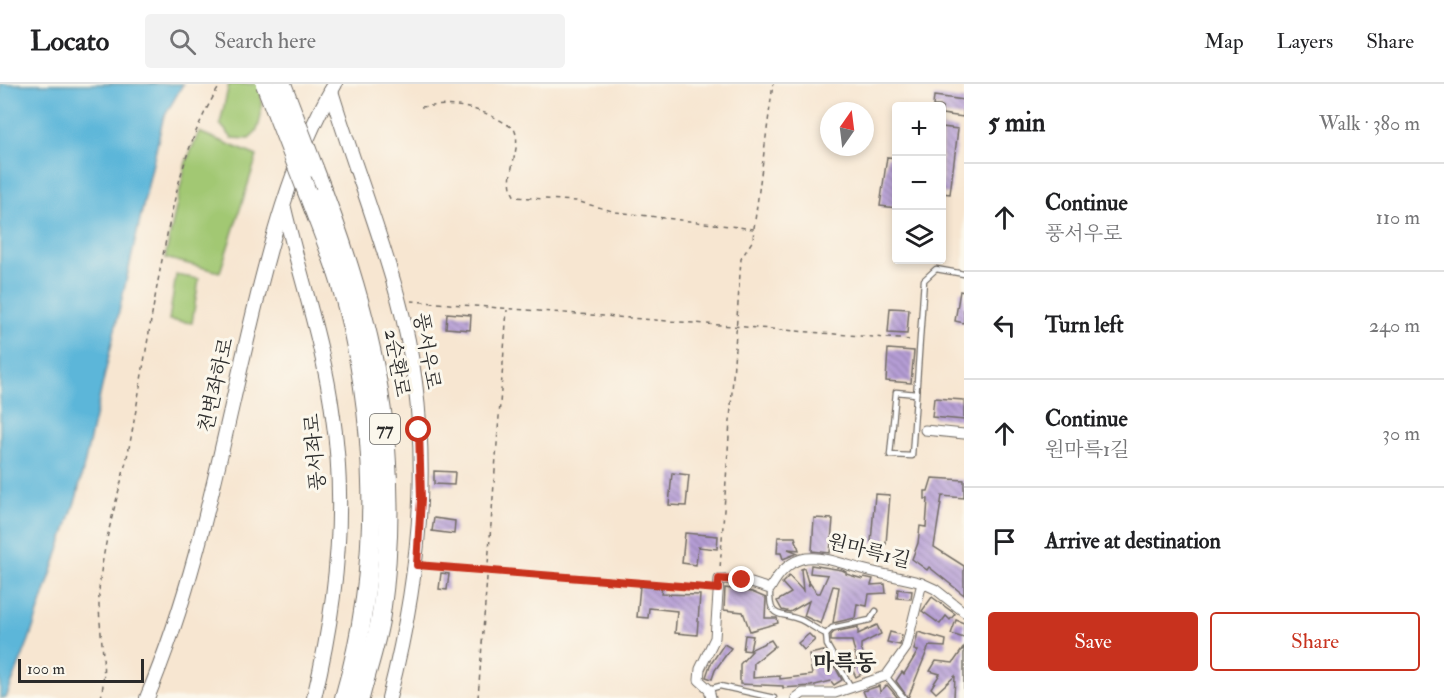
<!DOCTYPE html>
<meta charset="utf-8">
<style>
:root{--surface:#fff;--page:#f2f2f2;--text:#202124;--muted:#757577;--line:#e0e0e0;--accent:#c8321e}
body{margin:0;font-family:"IM FELL Double Pica","Noto Serif KR",serif;background:var(--page);color:var(--text)}
.controls{position:absolute;right:18px;top:18px;display:grid;overflow:hidden;border-radius:6px;box-shadow:0 3px 9px #0003}
.controls button{width:54px;height:54px;display:grid;place-items:center;padding:0;border:0;border-bottom:2px solid var(--line);background:var(--surface);color:var(--text);font:30px sans-serif}
.compass{position:absolute;left:820px;top:18px;width:54px;height:54px;border-radius:50%;background:var(--surface);box-shadow:0 3px 9px #0003;rotate:14deg}
.scale{position:absolute;left:18px;bottom:15px;width:126px;box-sizing:border-box;padding-left:6px;border:3px solid #2b2b2b;border-top:0;font-size:16px;line-height:21px;white-space:nowrap;color:#2b2b2b;-webkit-text-stroke:4px #fbf7ec;paint-order:stroke}
.stop{position:absolute;width:18px;height:18px;margin:-14px;border:4px solid #c8321e;border-radius:50%;background:#fff}
.stop.end{background:#c8321e;border-color:#fff;box-shadow:0 2px 6px #0008}
.list{margin:0;padding:0;list-style:none}
h2{display:flex;justify-content:space-between;align-items:center;height:78px;margin:0;padding:0 24px;font-size:26px}
h2 small{font-size:20px;font-weight:400;color:var(--muted)}
.list li{display:grid;grid-template-columns:39px 1fr auto;gap:18px;align-items:center;box-sizing:border-box;height:108px;padding:0 24px;border-top:2px solid var(--line)}
.list b{display:block;font-size:22px;white-space:nowrap}
.list p{margin:0;font-size:20px;white-space:nowrap;color:var(--muted)}
.list em{font-size:20px;font-style:normal;color:var(--muted)}
.actions{display:flex;gap:12px;padding:18px 24px}
.actions a{flex:1;padding:14px 0;border:2px solid var(--accent);border-radius:6px;text-align:center;font-size:21px;color:var(--accent)}
.actions .main{background:var(--accent);color:#fff}
.icon{flex:none;width:33px;height:33px;fill:none;stroke:currentColor;stroke-width:2;stroke-linecap:round;stroke-linejoin:round}
.map{position:relative;flex:none;width:964px;height:614px;overflow:hidden}
header{display:flex;align-items:center;gap:36px;box-sizing:border-box;height:84px;padding:0 30px;background:var(--surface);border-bottom:2px solid var(--line)}
header strong{font-size:28px}
nav{display:flex;gap:33px;margin-inline-start:auto;font-size:21px}
.search{width:420px;height:54px;background:var(--page);display:flex;align-items:center;gap:15px;box-sizing:border-box;padding:0 21px;border-radius:6px;color:var(--muted);font-size:22px}
main{display:flex}
aside{flex:1;background:var(--surface)}
.map>svg:first-child{display:block}
.pitch{fill:#a2c873;stroke:#667a4f;stroke-width:1.5}
.water{fill:#5cb6d9;stroke:#447082;stroke-width:1.5}
.building{fill:url(#building-back-hatch)}
.lines{fill:none;stroke-linecap:round;stroke-linejoin:round}
.lane-casing{stroke:#726c65;stroke-width:7}
.street-casing{stroke:#726c65;stroke-width:11}
.secondary-casing{stroke:#726c65;stroke-width:16}
.highway-casing{stroke:#726c65;stroke-width:20}
.path{stroke:#726c65;stroke-width:1.5;stroke-dasharray:4.5 4.5;stroke-linecap:butt}
.lane{stroke:#fff;stroke-width:4.5}
.street{stroke:#fff;stroke-width:9}
.secondary{stroke:#fff;stroke-width:14}
.highway{stroke:#fff;stroke-width:18}
.highway-bridge-casing{stroke:#726c65;stroke-width:20;stroke-linecap:butt}
.highway-bridge{stroke:#fff;stroke-width:18}
.route{stroke:#c8321e;stroke-width:8}
.labels{text-anchor:middle;dominant-baseline:central;stroke-width:6;stroke-linejoin:round;paint-order:stroke}
.shield{fill:#fbf7ec;stroke:#696865;stroke-width:1.5}
.shield-label{font-size:18px;font-weight:bold;fill:#2b2b2b}
.street-label{font-size:20px;fill:#2b2b2b;stroke:#fbf7ec}
.quarter-label{font-size:22px;font-weight:bold;fill:#2b2b2b;stroke:#fbf7ec}
</style>
<header>
<strong>Locato</strong>
<div class="search"><svg class="icon" aria-label="search" viewBox="0 0 24 24"><circle cx="10" cy="10" r="6"/><path d="M15 15l6 6"/></svg>Search here</div>
<nav><a>Map</a><a>Layers</a><a>Share</a></nav>
</header>
<main>
<div class="map">
<svg width="964" height="614" viewBox="0 0 964 614">
<defs>
<pattern id="building-back-hatch" width="6" height="6" patternUnits="userSpaceOnUse" patternTransform="scale(1.5)"><rect width="6" height="6" fill="#b59dd5"/><path d="M-1 5l2 2M0 0l6 6M5-1l2 2" fill="none" stroke="#9380ad"/></pattern>
</defs>
<rect width="100%" height="100%" fill="#fbf7ec"/>
<filter id="ink" filterUnits="userSpaceOnUse"><feTurbulence type="fractalNoise" baseFrequency=".0167" numOctaves="2"/><feDisplacementMap in="SourceGraphic" scale="12" xChannelSelector="R" yChannelSelector="G"/><feConvolveMatrix kernelMatrix="1 2 1 2 8 2 1 2 1" color-interpolation-filters="sRGB"/></filter>
<filter id="wash" filterUnits="userSpaceOnUse"><feTurbulence type="fractalNoise" baseFrequency=".008" numOctaves="4" result="noise"/><feDisplacementMap in="SourceGraphic" scale="24" xChannelSelector="R" yChannelSelector="G"/><feGaussianBlur stdDeviation="1.35" result="paint"/><feColorMatrix in="noise" values="0 0 0 0 0 0 0 0 0 0 0 0 0 0 0 0 0 1.4 0 .05"/><feComposite in="paint" operator="in"/></filter>
<g filter="url(#wash)">
<rect width="100%" height="100%" fill="#f7e6d1"/>
<g class="pitch">
<path d="M229,0H261C261,19 265,43 249,55L232,54L220,40Z"/>
<path d="M199,48L257,72L220,188L165,174L186,78Z"/>
<path d="M176,191L199,195L192,239L169,236Z"/>
</g>
<path class="water" d="M0,0H183L163,35L77,412L29,556L6,614H0Z"/>
<g id="blocks">
<g class="building">
<path d="M934,12L964,16L963,33L942,30V22H933Z"/>
<path d="M942,43L958,45L950,110L942,109Z"/>
<path d="M887,73L897,74V124L880,122Z"/>
<path d="M960,207L964,208V239L955,237Z"/>
<path d="M890,224L909,225L907,250L888,249Z"/>
<path d="M447,229L471,231L470,246L446,244Z"/>
<path d="M888,265L914,267L911,299L886,297Z"/>
<path d="M934,314L964,316V336L932,333Z"/>
<path d="M434,387L455,388L454,401L434,400Z"/>
<path d="M672,389L689,391L686,422L669,421Z"/>
<path d="M932,394L964,396V414L942,412L934,463L964,482V511L929,483L927,486L912,475L918,459L920,442L926,443L928,415H925V407H928Z"/>
<path d="M875,410L890,411L886,460L871,458Z"/>
<path d="M434,434L455,437L454,450L432,447Z"/>
<path d="M814,434L833,435L830,469L812,467Z"/>
<path d="M685,449L718,452L717,465L698,463L696,481L682,479Z"/>
<path d="M778,453H795L799,466L788,465L798,469L783,475L781,469H777Z"/>
<path d="M811,481L842,486L846,488V490L863,495L864,493L873,495L871,501L885,500L886,509L869,510L867,522L857,520L855,534L833,539L839,503L833,502L821,540L804,532L809,517L790,528L782,526L777,517L791,509L782,499L789,492L803,507L801,485L804,484L809,502V498L817,509H820L828,491L810,489Z"/>
<path d="M441,489L449,490L447,506L439,505Z"/>
<path d="M640,502L662,504L661,510L700,511L697,551L675,549L677,527L649,524L648,534L637,533Z"/>
<path d="M725,504L752,508L766,514L765,534H777L778,539L750,547L743,528L724,526Z"/>
<path d="M898,505L912,507L911,515L897,514Z"/>
<path d="M932,513L955,530L950,536L946,532L940,540L922,527Z"/>
<path d="M956,536L964,539V554L951,550Z"/>
<path d="M877,541L881,550L861,560V565L871,585L856,593L852,585L856,583L853,578L857,577L852,557H831V551L834,548L858,543V550Z"/>
<path d="M890,548L902,551L900,561L887,558Z"/>
<path d="M918,548L946,556L945,563L929,562L908,614L896,597L902,588L904,590L918,567L914,566Z"/>
<path d="M809,550L815,556L804,566L798,559Z"/>
<path d="M745,551L753,552L750,566L771,556L775,562L754,579L753,594L780,592V595L812,591L809,570L824,567L828,587L835,583L842,596L834,601L831,597L811,602L783,604V602L740,600V580L752,567L743,566Z"/>
<path d="M724,560L731,564L715,586L712,595L706,593L710,581Z"/>
<path d="M964,563V614H954L955,592L936,609L931,604L940,590L930,587L936,577L953,579Z"/>
<path d="M887,601L898,614H866L863,607L879,602L880,608Z"/>
</g>
</g>
</g>
<g filter="url(#ink)">
<use href="#blocks" fill-opacity="0" stroke="#726c65" stroke-width="1.5"/>
<g class="lines">
<defs>
<g id="lane">
<path d="M916,310L896,308L890,371L912,372L924,196L936,185L964,190"/>
<path d="M770,506C769,537 779,527 801,536C809,540 817,546 826,550"/>
<path d="M826,550L832,544L870,536L876,527"/>
<path d="M826,550L827,561L851,603"/>
<path d="M886,592L904,614"/>
<path d="M709,605L720,602L774,614"/>
</g>
<g id="street">
<path d="M925,346L964,350"/>
<path d="M711,614L709,605L699,596L700,585L715,554L719,495L742,496L770,505C793,462 819,472 858,484C879,490 901,493 922,499L935,505L964,528"/>
<path d="M796,614L803,609H835L886,592L906,564L922,499"/>
</g>
<g id="secondary">
<path d="M331,7C352,76 379,144 398,214C435,349 423,481 389,614"/>
<path d="M284,124C300,193 324,261 333,333C347,427 336,523 314,614"/>
<path d="M147,614C196,498 219,374 248,252C267,171 292,72 335,0"/>
</g>
<g id="highway">
<path d="M314,84C373,233 404,368 381,530C377,558 367,586 360,614"/>
<path d="M307,108C318,138 331,168 340,198C379,332 383,480 344,614"/>
</g>
</defs>
<use href="#lane" class="lane-casing"/>
<use href="#street" class="street-casing"/>
<use href="#secondary" class="secondary-casing"/>
<use href="#highway" class="highway-casing"/>
<g class="path">
<path d="M421,23C458,18 483,24 514,45C524,64 501,93 515,113L576,117L616,128L754,145L753,156L741,175L720,485"/>
<path d="M754,144L773,0"/>
<path d="M411,217L912,256"/>
<path d="M427,482L709,504"/>
<path d="M101,614C109,576 95,535 100,496C105,450 121,404 130,359C142,295 151,230 164,166C176,105 187,53 221,0"/>
<path d="M478,614L507,226"/>
</g>
<use href="#lane" class="lane"/>
<use href="#street" class="street"/>
<use href="#secondary" class="secondary"/>
<use href="#highway" class="highway"/>
<defs>
<g id="highway-bridge">
<path d="M265,0L307,108"/>
<path d="M282,0L314,84"/>
</g>
</defs>
<use href="#highway-bridge" class="highway-bridge-casing"/>
<use href="#highway-bridge" class="highway-bridge"/>
</g>
</g>
<g class="lines" filter="url(#ink)">
<path class="route" d="M419,346L421,415L417,481L718,505L719,495L742,496"/>
</g>
<g class="labels">
<rect class="shield" x="370" y="330" width="30" height="30" rx="4.5"/>
<g class="shield-label">
<text x="385" y="345">77</text>
</g>
<g class="street-label">
<text transform="translate(427 267) rotate(80)">풍서우로</text>
<text transform="translate(397 279) rotate(80)">2순환로</text>
<text transform="translate(216 301) rotate(-77)">천변좌하로</text>
<text transform="translate(315 368) rotate(-95)">풍서좌로</text>
<text transform="translate(869 467) rotate(14)">원마륵1길</text>
</g>
<g class="quarter-label">
<text x="845" y="579">마륵동</text>
</g>
</g>
</svg>
<div class="controls">
<button>+</button>
<button>−</button>
<button><svg class="icon" aria-label="layers" viewBox="0 0 24 24"><path d="M12 4l9 5-9 5-9-5zM3 14l9 5 9-5"/></svg></button>
</div>
<svg class="compass" viewBox="-18 -18 36 36"><path d="M0-13l5 13h-10z" fill="#e53935"/><path d="M0 13l5-13h-10z" fill="#757577"/></svg>
<div class="scale">100 m</div>
<div class="stop" style="left:419px;top:346px"></div>
<div class="stop end" style="left:742px;top:496px"></div>
</div>
<aside>
<h2>5 min<small>Walk · 380 m</small></h2>
<ul class="list">
<li><svg class="icon" aria-label="ahead" viewBox="0 0 24 24"><path d="M12 20V5M6 11l6-6 6 6"/></svg><div><b>Continue</b><p>풍서우로</p></div><em>110 m</em></li>
<li><svg class="icon" aria-label="left" viewBox="0 0 24 24"><path d="M17 20v-9H6M10 6l-5 5 5 5"/></svg><div><b>Turn left</b></div><em>240 m</em></li>
<li><svg class="icon" aria-label="ahead" viewBox="0 0 24 24"><path d="M12 20V5M6 11l6-6 6 6"/></svg><div><b>Continue</b><p>원마륵1길</p></div><em>30 m</em></li>
<li><svg class="icon" aria-label="arrive" viewBox="0 0 24 24"><path d="M6 21V4h12l-3 4 3 4H6"/></svg><div><b>Arrive at destination</b></div></li>
</ul>
<div class="actions"><a class="main">Save</a><a>Share</a></div>
</aside>
</main>
